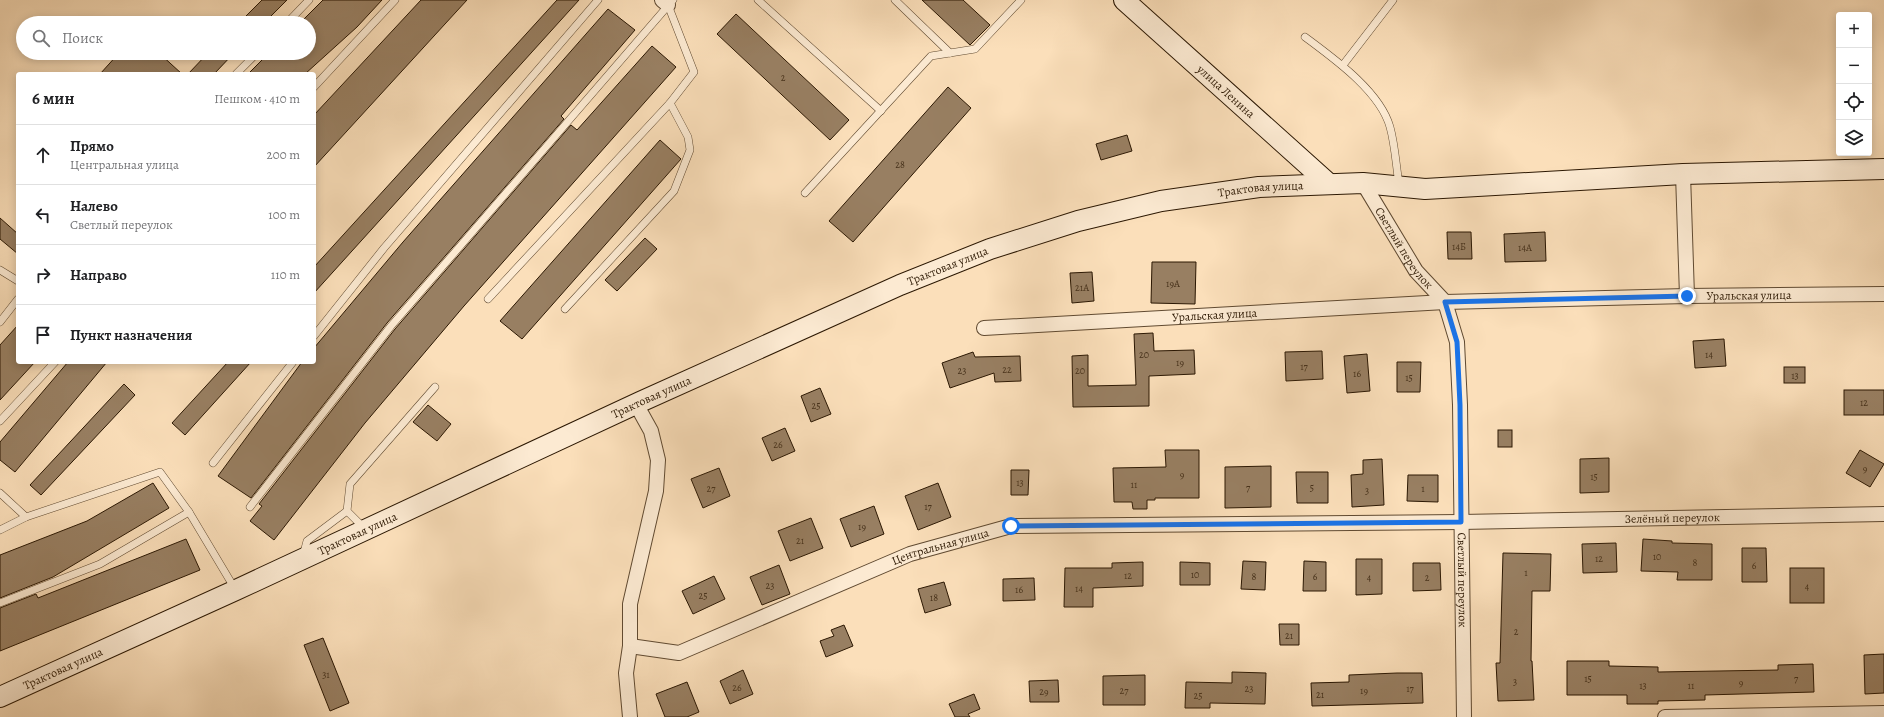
<!DOCTYPE html>
<html lang="ru">
<meta charset="utf-8">
<style>
:root{--surface:#fff;--page:#f2f2f2;--text:#202124;--muted:#757577;--line:#e0e0e0}
body{margin:0;font-family:Alegreya,serif;background:var(--page);color:var(--text)}
.controls{position:absolute;right:12px;top:12px;display:grid;overflow:hidden;border-radius:4px;box-shadow:0 2px 10px #0003}
.controls button{width:36px;height:36px;display:grid;place-items:center;padding:0;border:0;border-bottom:1px solid var(--line);background:var(--surface);color:var(--text);font:20px sans-serif}
.stop{position:absolute;width:12px;height:12px;margin:-9px;border:3px solid #1a73e8;border-radius:50%;background:#fff}
.stop.end{background:#1a73e8;border-color:#fff;box-shadow:0 1px 4px #0008}
.list{margin:0;padding:0;list-style:none}
h2{display:flex;justify-content:space-between;align-items:center;height:52px;margin:0;padding:0 16px;font-size:17px}
h2 small{font-size:13px;font-weight:400;color:var(--muted)}
.list li{display:grid;grid-template-columns:26px 1fr auto;gap:12px;align-items:center;box-sizing:border-box;height:60px;padding:0 16px;border-top:1px solid var(--line)}
.list b{display:block;font-size:15px;white-space:nowrap}
.list p{margin:0;font-size:13px;white-space:nowrap;color:var(--muted)}
.list em{font-size:13px;font-style:normal;color:var(--muted)}
.icon{flex:none;width:22px;height:22px;fill:none;stroke:currentColor;stroke-width:2;stroke-linecap:round;stroke-linejoin:round}
.map{position:relative;flex:none;width:1884px;height:717px;overflow:hidden}
.search{position:absolute;background:var(--surface);box-shadow:0 2px 10px #0003;left:16px;top:16px;width:300px;height:44px;display:flex;align-items:center;gap:10px;box-sizing:border-box;padding:0 14px;border-radius:22px;color:var(--muted);font-size:15px}
.panel{position:absolute;background:var(--surface);box-shadow:0 2px 10px #0003;left:16px;top:72px;width:300px;height:292px;border-radius:4px}
.map>svg:first-child{display:block}
.building{fill:#987f62;stroke:#2c1803}
.lines{fill:none;stroke-linecap:round;stroke-linejoin:round}
.lane-casing{stroke:#604a31;stroke-width:8}
.street-casing{stroke:#604a31;stroke-width:16}
.secondary-casing{stroke:#2c1803;stroke-width:22}
.lane{stroke:#fcead2;stroke-width:7}
.street{stroke:#fcead2;stroke-width:14}
.secondary{stroke:#fcead2;stroke-width:20}
.route{stroke:#1a73e8;stroke-width:5}
.labels{text-anchor:middle;dominant-baseline:central;stroke-width:4;stroke-linejoin:round;paint-order:stroke}
.number-label{font-size:10px;fill:#47321b}
.street-label{font-size:12px;fill:#2c1803;stroke:#fcead2}
</style>
<div class="map">
<svg width="1884" height="717" viewBox="0 0 1884 717">
<rect width="100%" height="100%" fill="#fbdfba"/>
<filter id="stains"><feTurbulence type="fractalNoise" baseFrequency=".005" numOctaves="4"/><feColorMatrix values="0 0 0 0 .2 0 0 0 0 .09 0 0 0 0 .02 0 0 0 .5 -.17"/></filter>
<radialGradient id="worn" r=".72"><stop offset=".6" stop-color="#630" stop-opacity="0"/><stop offset="1" stop-color="#630" stop-opacity=".3"/></radialGradient>
<g class="building">
<path d="M262,0H287L264,23H239Z"/>
<path d="M323,0H382L357,27L305,74H248L269,53H309V23H300Z"/>
<path d="M421,0H467L314,167V115Z"/>
<path d="M557,0H579L314,293V267Z"/>
<path d="M922,0H963L990,25L970,45Z"/>
<path d="M608,9L635,30L561,116L564,119L387,323L251,498L218,476L302,362H314V348L403,242Z"/>
<path d="M736,14L849,120L830,140L717,34Z"/>
<path d="M652,46L676,67L464,306L365,423L274,540L250,521L262,506L259,504L395,329L571,125L577,130Z"/>
<path d="M119,53H159L182,74H100Z"/>
<path d="M208,53H234L214,74H188Z"/>
<path d="M948,87L971,108L853,242L829,221Z"/>
<path d="M1127,135L1132,151L1101,160L1096,144Z"/>
<path d="M660,140L681,159L522,339L500,321Z"/>
<path d="M0,218L18,234V254L0,239Z"/>
<path d="M1447,232H1471L1472,259H1448Z"/>
<path d="M1545,232L1546,261L1505,262L1504,234Z"/>
<path d="M645,238L657,249L617,291L605,280Z"/>
<path d="M1152,262H1196L1195,304L1151,303Z"/>
<path d="M1092,272L1094,301L1072,303L1070,273Z"/>
<path d="M18,325V362H35L0,400V345Z"/>
<path d="M1153,333L1154,351L1194,350L1195,374L1149,376V406L1073,407L1072,356L1088,355V386L1136,385L1134,334Z"/>
<path d="M1724,339L1726,366L1695,368L1693,341Z"/>
<path d="M1322,351L1323,379L1286,381L1285,352Z"/>
<path d="M973,352L975,357L1020,356L1021,381L995,382L994,373L950,388L942,363Z"/>
<path d="M1367,354L1370,391L1347,393L1344,356Z"/>
<path d="M68,362H107L15,472L0,460V442Z"/>
<path d="M228,362H251L185,435L172,423Z"/>
<path d="M1397,362H1421L1420,392H1397Z"/>
<rect x="1784" y="367" width="21" height="16"/>
<path d="M124,384L135,395L41,495L30,485Z"/>
<path d="M820,388L831,414L811,422L801,396Z"/>
<rect x="1844" y="390" width="40" height="25"/>
<path d="M428,405L451,424L437,441L413,422Z"/>
<path d="M785,428L795,451L772,461L762,438Z"/>
<rect x="1498" y="430" width="14" height="17"/>
<path d="M1165,450H1199V498H1155V500H1147V509H1133L1132,502H1114L1113,468L1166,467Z"/>
<path d="M1860,450L1884,464L1870,487L1846,473Z"/>
<path d="M1609,458V492L1580,493V459Z"/>
<path d="M1382,459L1384,505L1352,507L1351,475L1363,474V460Z"/>
<path d="M1271,466V507L1225,508V467Z"/>
<path d="M719,468L730,496L703,508L691,479Z"/>
<path d="M1011,470H1029L1028,495H1011Z"/>
<path d="M1296,472H1328V503H1297Z"/>
<path d="M1408,475H1438V502L1407,501Z"/>
<path d="M153,483L169,508L53,577L0,598V555L87,521Z"/>
<path d="M938,483L951,517L918,530L905,496Z"/>
<path d="M874,506L884,534L851,547L840,519Z"/>
<path d="M811,518L823,548L790,561L778,531Z"/>
<path d="M186,539L200,570L0,651V608L36,594L38,598Z"/>
<path d="M1643,539L1672,541V543L1712,544V580H1677L1678,572L1641,571Z"/>
<path d="M1616,543L1617,572L1583,573L1582,544Z"/>
<path d="M1742,548H1766L1767,582H1742Z"/>
<path d="M1503,553L1551,554L1550,591H1532L1531,661H1532L1534,700L1498,701L1496,663H1500Z"/>
<path d="M1356,559H1382V594L1356,595Z"/>
<path d="M1243,561L1266,562L1265,590L1241,589Z"/>
<path d="M1304,561L1326,562V591H1303Z"/>
<path d="M1143,562V586L1093,588V607H1064L1065,568H1112V563Z"/>
<path d="M1180,562L1210,563V585H1180Z"/>
<path d="M1413,563H1440L1441,590L1413,591Z"/>
<path d="M779,565L790,594L762,605L750,577Z"/>
<rect x="1790" y="568" width="34" height="35"/>
<path d="M714,576L725,599L693,614L682,591Z"/>
<path d="M1034,578L1035,600L1003,601V579Z"/>
<path d="M944,582L951,605L925,613L918,589Z"/>
<path d="M1279,624H1299V645H1280Z"/>
<path d="M844,625L853,646L826,657L820,641L834,636L831,630Z"/>
<path d="M323,638L349,703L330,711L304,645Z"/>
<path d="M1884,654V693L1865,694L1864,655Z"/>
<path d="M1567,661H1609V666L1658,667V672L1778,670V665L1813,664L1814,692L1705,695V700L1658,701V704H1627V695H1567Z"/>
<path d="M743,670L753,694L730,704L720,681Z"/>
<path d="M1232,672L1266,673L1265,704L1210,703V708H1185L1186,682L1232,683Z"/>
<path d="M1397,673H1422L1423,703L1312,706L1311,683L1349,682V675Z"/>
<path d="M1145,675V705H1103V676Z"/>
<path d="M1058,680L1059,702H1030L1029,681Z"/>
<path d="M687,682L699,712L687,717H665L656,694Z"/>
<path d="M974,694L980,709L968,714L970,717H955L949,704Z"/>
</g>
<g class="lines">
<defs>
<g id="lane">
<path d="M758,0L881,111"/>
<path d="M895,0L950,53"/>
<path d="M287,23L309,0"/>
<path d="M1305,37C1333,58 1380,91 1390,127C1395,145 1396,165 1399,184"/>
<path d="M1343,65L1393,0"/>
<path d="M236,74L257,53"/>
<path d="M314,87L395,0"/>
<path d="M805,193L931,56L975,49L1021,0"/>
<path d="M0,270L18,281"/>
<path d="M488,299L670,103L694,72L668,5"/>
<path d="M565,309L674,191L690,150L688,137L670,103"/>
<path d="M0,322L18,299"/>
<path d="M314,336L384,248L598,0"/>
<path d="M0,421L55,362"/>
<path d="M213,463L293,362"/>
<path d="M0,493L26,517L160,472L189,512L235,589"/>
<path d="M250,507L391,326L673,0"/>
<path d="M365,529L347,511L350,484L435,387"/>
<path d="M0,530L26,517"/>
<path d="M303,556L307,541L347,511"/>
<path d="M0,603L100,564L189,512"/>
</g>
<g id="street">
<path d="M662,0L668,5"/>
<path id="s1" d="M1683,174L1687,296L1884,294"/>
<path id="s2" d="M1363,183L1416,271L1445,302L1457,342L1460,405L1464,717"/>
<path id="s3" d="M984,328L1445,302L1687,296"/>
<path id="s4" d="M630,646L679,653L910,554L1011,526L1461,522L1884,514"/>
<path d="M630,717L626,673L630,646V604L656,491L658,460L651,431L636,404"/>
<path d="M1665,717L1884,713"/>
</g>
<g id="secondary">
<path id="s5" d="M1124,0L1329,184"/>
<path id="s6" d="M0,697L236,590L640,402L900,285L990,249L1078,221L1161,201L1259,187L1363,183L1425,189L1683,174L1884,169"/>
</g>
</defs>
<use href="#lane" class="lane-casing"/>
<use href="#street" class="street-casing"/>
<use href="#secondary" class="secondary-casing"/>
<use href="#lane" class="lane"/>
<use href="#street" class="street"/>
<use href="#secondary" class="secondary"/>
</g>
<g class="lines">
<path class="route" d="M1011,526L1461,522L1460,405L1457,342L1445,302L1687,296"/>
</g>
<g class="labels">
<g class="number-label">
<text x="783" y="77">2</text>
<text x="900" y="164">28</text>
<text x="1459" y="246">14Б</text>
<text x="1525" y="247">14А</text>
<text x="1173" y="283">19А</text>
<text x="1082" y="287">21А</text>
<text x="1144" y="354">20</text>
<text x="1709" y="354">14</text>
<text x="1180" y="362">19</text>
<text x="1304" y="366">17</text>
<text x="1007" y="369">22</text>
<text x="962" y="370">23</text>
<text x="1080" y="370">20</text>
<text x="1357" y="373">16</text>
<text x="1795" y="375">13</text>
<text x="1409" y="377">15</text>
<text x="1864" y="402">12</text>
<text x="816" y="405">25</text>
<text x="778" y="444">26</text>
<text x="1865" y="468">9</text>
<text x="1182" y="474">9</text>
<text x="1594" y="476">15</text>
<text x="1020" y="482">13</text>
<text x="1134" y="484">11</text>
<text x="1248" y="487">7</text>
<text x="1312" y="487">5</text>
<text x="711" y="488">27</text>
<text x="1423" y="488">1</text>
<text x="1367" y="490">3</text>
<text x="928" y="506">17</text>
<text x="862" y="526">19</text>
<text x="800" y="540">21</text>
<text x="1657" y="556">10</text>
<text x="1599" y="558">12</text>
<text x="1695" y="562">8</text>
<text x="1754" y="565">6</text>
<text x="1526" y="572">1</text>
<text x="1195" y="574">10</text>
<text x="1128" y="575">12</text>
<text x="1254" y="576">8</text>
<text x="1315" y="576">6</text>
<text x="1369" y="577">4</text>
<text x="1427" y="577">2</text>
<text x="770" y="585">23</text>
<text x="1807" y="586">4</text>
<text x="1079" y="588">14</text>
<text x="1019" y="589">16</text>
<text x="703" y="595">25</text>
<text x="934" y="597">18</text>
<text x="1516" y="631">2</text>
<text x="1289" y="635">21</text>
<text x="326" y="674">31</text>
<text x="1588" y="678">15</text>
<text x="1796" y="678">7</text>
<text x="1515" y="681">3</text>
<text x="1741" y="682">9</text>
<text x="1643" y="685">13</text>
<text x="1691" y="685">11</text>
<text x="737" y="687">26</text>
<text x="1249" y="688">23</text>
<text x="1410" y="688">17</text>
<text x="1124" y="690">27</text>
<text x="1364" y="690">19</text>
<text x="1044" y="691">29</text>
<text x="1320" y="694">21</text>
<text x="1198" y="695">25</text>
</g>
<g class="street-label">
<text stroke="none"><textPath href="#s5" startOffset="137">улица Ленина</textPath></text>
<text stroke="none"><textPath href="#s6" startOffset="1365">Трактовая улица</textPath></text>
<text stroke="none"><textPath href="#s2" startOffset="77">Светлый переулок</textPath></text>
<text stroke="none"><textPath href="#s6" startOffset="1041">Трактовая улица</textPath></text>
<text stroke="none"><textPath href="#s1" startOffset="184">Уральская улица</textPath></text>
<text stroke="none"><textPath href="#s3" startOffset="231">Уральская улица</textPath></text>
<text stroke="none"><textPath href="#s6" startOffset="717">Трактовая улица</textPath></text>
<text stroke="none"><textPath href="#s4" startOffset="1067">Зелёный переулок</textPath></text>
<text stroke="none"><textPath href="#s6" startOffset="393">Трактовая улица</textPath></text>
<text stroke="none"><textPath href="#s4" startOffset="332">Центральная улица</textPath></text>
<text stroke="none"><textPath href="#s2" startOffset="425">Светлый переулок</textPath></text>
<text stroke="none"><textPath href="#s6" startOffset="69">Трактовая улица</textPath></text>
</g>
</g>
<rect width="100%" height="100%" filter="url(#stains)"/>
<rect width="100%" height="100%" fill="url(#worn)"/>
</svg>
<div class="controls">
<button>+</button>
<button>−</button>
<button><svg class="icon" aria-label="locate" viewBox="0 0 24 24"><circle cx="12" cy="12" r="6"/><path d="M12 2v4M12 18v4M2 12h4M18 12h4"/></svg></button>
<button><svg class="icon" aria-label="layers" viewBox="0 0 24 24"><path d="M12 4l9 5-9 5-9-5zM3 14l9 5 9-5"/></svg></button>
</div>
<div class="stop" style="left:1011px;top:526px"></div>
<div class="stop end" style="left:1687px;top:296px"></div>
<div class="search"><svg class="icon" aria-label="search" viewBox="0 0 24 24"><circle cx="10" cy="10" r="6"/><path d="M15 15l6 6"/></svg>Поиск</div>
<section class="panel">
<h2>6 мин<small>Пешком · 410 m</small></h2>
<ul class="list">
<li><svg class="icon" aria-label="ahead" viewBox="0 0 24 24"><path d="M12 20V5M6 11l6-6 6 6"/></svg><div><b>Прямо</b><p>Центральная улица</p></div><em>200 m</em></li>
<li><svg class="icon" aria-label="left" viewBox="0 0 24 24"><path d="M17 20v-9H6M10 6l-5 5 5 5"/></svg><div><b>Налево</b><p>Светлый переулок</p></div><em>100 m</em></li>
<li><svg class="icon" aria-label="right" viewBox="0 0 24 24"><path d="M7 20v-9h11M14 6l5 5-5 5"/></svg><div><b>Направо</b></div><em>110 m</em></li>
<li><svg class="icon" aria-label="arrive" viewBox="0 0 24 24"><path d="M6 21V4h12l-3 4 3 4H6"/></svg><div><b>Пункт назначения</b></div></li>
</ul>
</section>
</div>
